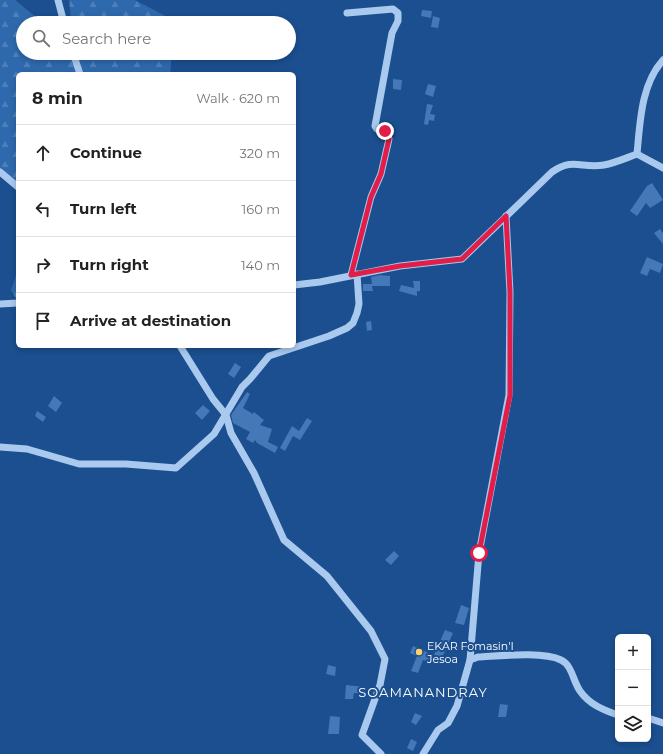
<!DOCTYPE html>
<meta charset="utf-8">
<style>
:root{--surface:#fff;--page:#f6f6f6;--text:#222;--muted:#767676;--line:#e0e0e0}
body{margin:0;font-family:Montserrat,sans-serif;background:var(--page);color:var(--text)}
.controls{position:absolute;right:12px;bottom:12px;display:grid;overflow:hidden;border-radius:6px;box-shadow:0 2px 6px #0003}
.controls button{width:36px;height:36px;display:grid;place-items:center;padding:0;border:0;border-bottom:1px solid var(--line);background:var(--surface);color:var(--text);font:20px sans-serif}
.stop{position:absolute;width:12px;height:12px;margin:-9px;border:3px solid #e11d48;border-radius:50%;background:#fff}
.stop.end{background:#e11d48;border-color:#fff;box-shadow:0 1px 4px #0008}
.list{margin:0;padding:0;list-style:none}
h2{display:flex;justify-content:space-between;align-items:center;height:52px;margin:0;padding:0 16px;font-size:17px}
h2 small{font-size:13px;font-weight:400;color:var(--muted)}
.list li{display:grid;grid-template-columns:26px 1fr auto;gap:12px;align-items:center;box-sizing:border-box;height:56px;padding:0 16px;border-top:1px solid var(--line)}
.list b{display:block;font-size:15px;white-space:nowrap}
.list em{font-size:13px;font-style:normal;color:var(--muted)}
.icon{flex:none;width:22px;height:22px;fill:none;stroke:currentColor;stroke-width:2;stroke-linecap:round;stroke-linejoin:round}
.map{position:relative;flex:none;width:663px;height:754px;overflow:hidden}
.search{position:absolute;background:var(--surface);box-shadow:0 2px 6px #0003;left:16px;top:16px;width:280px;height:44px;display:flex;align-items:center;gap:10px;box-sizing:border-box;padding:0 14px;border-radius:22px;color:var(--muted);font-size:15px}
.panel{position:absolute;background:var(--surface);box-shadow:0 2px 6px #0003;left:16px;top:72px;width:280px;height:276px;border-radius:6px}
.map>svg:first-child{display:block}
.forest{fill:url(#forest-firs)}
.building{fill:#4478b7}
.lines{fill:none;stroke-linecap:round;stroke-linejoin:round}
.minor{stroke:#a9c9ee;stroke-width:7}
.route{stroke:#e11d48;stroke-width:5}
.poi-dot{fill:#ffd166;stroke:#1b4f8f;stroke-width:1.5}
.labels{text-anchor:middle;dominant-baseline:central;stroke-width:4;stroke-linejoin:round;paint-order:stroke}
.poi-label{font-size:11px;fill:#fff;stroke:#1b4f8f;text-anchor:start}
.quarter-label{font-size:13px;letter-spacing:1px;fill:#fff;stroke:#1b4f8f}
</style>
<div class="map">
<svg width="663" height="754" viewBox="0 0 663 754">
<defs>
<pattern id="forest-firs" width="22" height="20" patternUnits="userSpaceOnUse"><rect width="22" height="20" fill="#2e69ad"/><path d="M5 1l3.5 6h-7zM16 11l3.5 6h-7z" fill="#4d80b9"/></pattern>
</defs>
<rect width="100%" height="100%" fill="#1b4f8f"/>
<g class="forest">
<path d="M0,0H15L43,23H23V53H172L170,74H18V192L0,172Z"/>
<path d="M69,0H135L175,21V23H63L71,18Z"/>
<path d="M18,270V302L11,290Z"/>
</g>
<g class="building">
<path d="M422,10L432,11L431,18L421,16Z"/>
<path d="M433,16L440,18L438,28L431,27Z"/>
<path d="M393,79L402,80L401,90L393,89Z"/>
<path d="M428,84L436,86L433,97L425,94Z"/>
<path d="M427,104L433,105L430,114L435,115L434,121L429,120L428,125L424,124Z"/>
<path d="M652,183L663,200L650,208L646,203L637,216L630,211L647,186Z"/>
<path d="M660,229L663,233V244L654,233Z"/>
<path d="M647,257L663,264L660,273L650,269L647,276L640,273Z"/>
<path d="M380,275L390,276V286H372L373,291H363V284H372L371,277Z"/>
<path d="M413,281H420V291H417V296L399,291L401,285L414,288Z"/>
<path d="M371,321L372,330L367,331L366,322Z"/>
<path d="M235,363L241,367L234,378L228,374Z"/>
<path d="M247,392L250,394L243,408L253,414L254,412L264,420L260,425L272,429L268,442L278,447L275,453L257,443L255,440L253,443L246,439L250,432L233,423L231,415Z"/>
<path d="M54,396L62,403L56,412L48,406Z"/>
<path d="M203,405L210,411L202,420L195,413Z"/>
<path d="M37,411L46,417L43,422L35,416Z"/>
<path d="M307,418L312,421L300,440L293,436L285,451L280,448L292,426L299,431Z"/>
<path d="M394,551L399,556L391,565L385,560Z"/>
<path d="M461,605L469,608L464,625L455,623Z"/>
<path d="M445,630L453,633L442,658L434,655Z"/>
<path d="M413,646L431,654L428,662L423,660L418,673L411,671L417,656L410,653Z"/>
<path d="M328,665L336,667L335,676L326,674Z"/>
<path d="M346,685L365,687L364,694L354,693L353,699H345Z"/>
<path d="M500,704L508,705L506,717H498Z"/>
<path d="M415,713L422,716L416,725L411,722Z"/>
<path d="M330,716L340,717L339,734H328Z"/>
<path d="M411,739L417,742L413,751L407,748Z"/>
</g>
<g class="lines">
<g class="minor">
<path d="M58,0L64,23"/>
<path d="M347,13L393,9L398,13V21L392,33L375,126L377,129L385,131L389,139L381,174L371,197L351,275"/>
<path d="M73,53L80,74"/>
<path d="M637,154C640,123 641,84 663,60"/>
<path d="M0,172L18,187"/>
<path d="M294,285L320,282L400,266L462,259L552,172C574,157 581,169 604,165C615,163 626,158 637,154L663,168"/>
<path d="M0,304L18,303"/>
<path d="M180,346L213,399L226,415L231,433L254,473L284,540L327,576L371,631L385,659L380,685L362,735L381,754"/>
<path d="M0,447L27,449L79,464H126L176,468L214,434L242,387L250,379L269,356L329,336L347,328L353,323L357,313L359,304L357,274"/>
<path d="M470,660L479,553L509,395L510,292L506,216"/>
<path d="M648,718L663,723"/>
<path d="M423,754L438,730L448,723L457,706L470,660L478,657C499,656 543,651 561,660C572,665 573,681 580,691C589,704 603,710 618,715"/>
</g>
</g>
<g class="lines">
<path class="route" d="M385,131L389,139L381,174L371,197L351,275L400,266L462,259L506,216L510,292V395L479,553"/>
</g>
<circle class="poi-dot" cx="419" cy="652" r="4"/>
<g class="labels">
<g class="poi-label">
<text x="427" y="646">EKAR Fomasin'I<tspan x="427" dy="13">Jesoa</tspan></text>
</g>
<g class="quarter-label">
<text x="423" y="692">SOAMANANDRAY</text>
</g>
</g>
</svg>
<div class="controls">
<button>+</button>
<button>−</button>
<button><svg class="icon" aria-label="layers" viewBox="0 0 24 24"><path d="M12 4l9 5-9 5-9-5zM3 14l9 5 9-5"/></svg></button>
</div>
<div class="stop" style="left:479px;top:553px"></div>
<div class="stop end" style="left:385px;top:131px"></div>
<div class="search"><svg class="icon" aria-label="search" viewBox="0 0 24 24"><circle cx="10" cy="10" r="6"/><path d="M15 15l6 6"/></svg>Search here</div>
<section class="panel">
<h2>8 min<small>Walk · 620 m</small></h2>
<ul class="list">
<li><svg class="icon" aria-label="ahead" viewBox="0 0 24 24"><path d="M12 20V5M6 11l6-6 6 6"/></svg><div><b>Continue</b></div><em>320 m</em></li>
<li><svg class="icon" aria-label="left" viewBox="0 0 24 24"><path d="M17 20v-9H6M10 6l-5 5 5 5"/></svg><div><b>Turn left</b></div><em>160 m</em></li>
<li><svg class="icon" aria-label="right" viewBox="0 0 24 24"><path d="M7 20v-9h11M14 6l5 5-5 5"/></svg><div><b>Turn right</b></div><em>140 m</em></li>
<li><svg class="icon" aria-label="arrive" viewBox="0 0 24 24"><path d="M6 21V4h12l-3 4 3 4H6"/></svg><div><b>Arrive at destination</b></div></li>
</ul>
</section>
</div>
